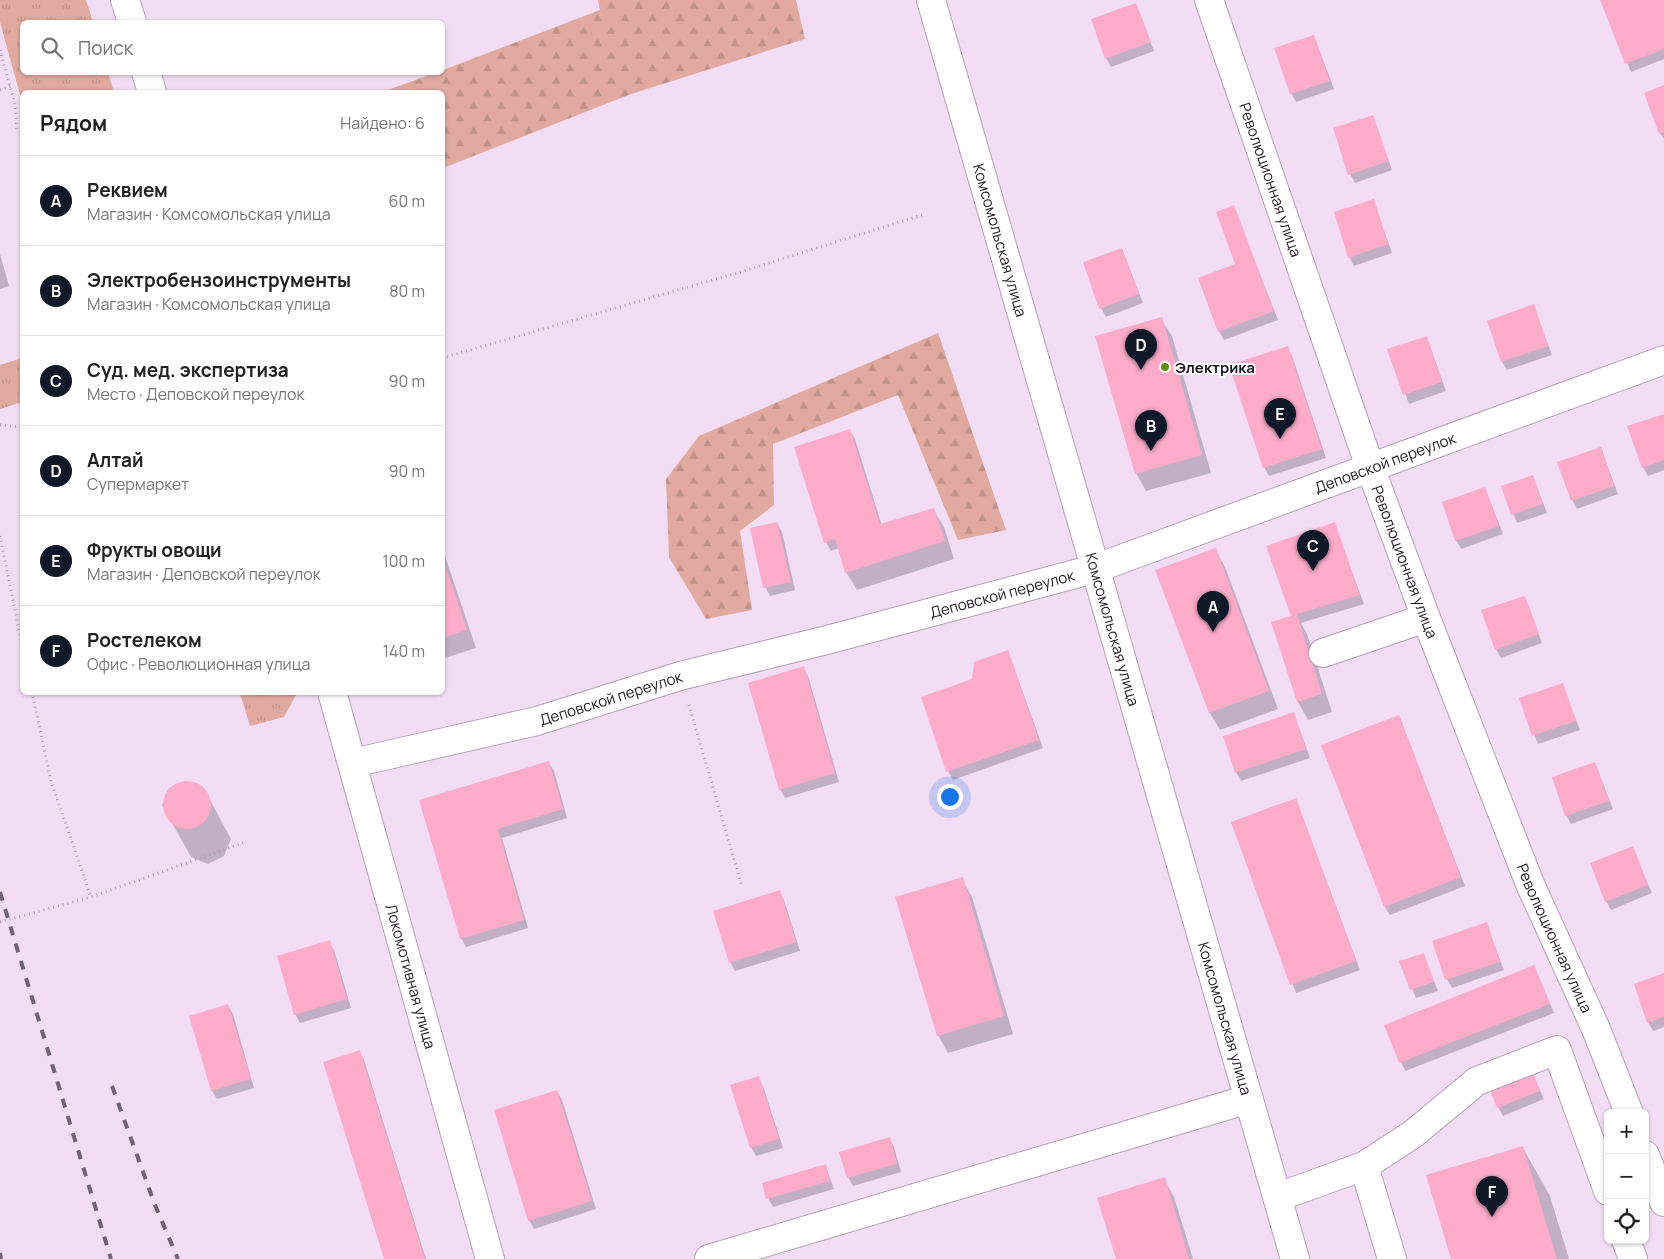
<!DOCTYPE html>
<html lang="ru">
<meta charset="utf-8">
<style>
:root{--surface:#fff;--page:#f2f2f2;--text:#222;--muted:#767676;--line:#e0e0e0;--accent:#111827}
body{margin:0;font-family:Manrope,sans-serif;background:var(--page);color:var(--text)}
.controls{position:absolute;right:15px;bottom:15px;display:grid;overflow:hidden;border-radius:8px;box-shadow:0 1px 4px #0004}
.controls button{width:45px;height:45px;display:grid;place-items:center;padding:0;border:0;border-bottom:1px solid var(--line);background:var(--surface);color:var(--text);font:25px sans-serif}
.you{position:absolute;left:949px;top:796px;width:18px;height:18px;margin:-12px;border:4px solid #fff;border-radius:50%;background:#1a73e8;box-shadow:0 0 0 8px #1a73e833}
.badge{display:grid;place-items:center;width:32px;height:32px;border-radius:50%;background:var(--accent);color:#fff;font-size:16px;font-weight:700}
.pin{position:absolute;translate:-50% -41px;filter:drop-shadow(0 1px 2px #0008)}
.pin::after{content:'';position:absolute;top:26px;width:18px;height:15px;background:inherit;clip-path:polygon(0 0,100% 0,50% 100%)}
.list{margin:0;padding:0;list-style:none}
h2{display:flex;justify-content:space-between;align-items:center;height:65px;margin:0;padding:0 20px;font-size:21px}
h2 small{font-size:16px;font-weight:400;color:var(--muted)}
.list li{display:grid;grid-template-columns:32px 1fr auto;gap:15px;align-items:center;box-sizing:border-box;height:90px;padding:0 20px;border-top:1px solid var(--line)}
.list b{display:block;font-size:19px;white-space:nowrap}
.list p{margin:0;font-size:16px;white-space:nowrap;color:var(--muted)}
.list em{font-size:16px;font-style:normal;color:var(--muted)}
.icon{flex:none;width:28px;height:28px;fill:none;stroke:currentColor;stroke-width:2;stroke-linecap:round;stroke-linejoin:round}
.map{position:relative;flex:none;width:1664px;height:1259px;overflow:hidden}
.search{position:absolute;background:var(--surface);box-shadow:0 1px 4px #0004;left:20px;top:20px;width:425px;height:55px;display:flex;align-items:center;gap:12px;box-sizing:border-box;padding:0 18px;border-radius:8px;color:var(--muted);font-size:19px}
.panel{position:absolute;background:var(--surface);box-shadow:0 1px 4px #0004;left:20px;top:90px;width:425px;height:605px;border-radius:8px}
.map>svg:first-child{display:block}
.grass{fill:url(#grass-tufts)}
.forest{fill:url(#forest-firs)}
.shadow{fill:#0003}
.building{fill:#fcabc8}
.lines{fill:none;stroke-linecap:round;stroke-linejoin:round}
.minor-casing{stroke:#b4a0b6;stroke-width:30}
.major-casing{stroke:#b4a0b6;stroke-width:30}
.path{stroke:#af9eb0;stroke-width:3;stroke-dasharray:1 4;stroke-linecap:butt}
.minor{stroke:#fff;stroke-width:28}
.major{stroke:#fff;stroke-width:28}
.rail{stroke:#716472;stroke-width:4;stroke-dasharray:9 9;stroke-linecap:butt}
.poi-dot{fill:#648b15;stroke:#fff;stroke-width:2}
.labels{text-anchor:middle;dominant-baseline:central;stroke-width:4;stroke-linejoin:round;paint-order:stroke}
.street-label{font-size:15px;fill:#1f171f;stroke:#fff}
.poi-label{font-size:15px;font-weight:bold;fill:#1f171f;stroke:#fff;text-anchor:start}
</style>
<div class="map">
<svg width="1664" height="1259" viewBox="0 0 1664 1259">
<defs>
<pattern id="grass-tufts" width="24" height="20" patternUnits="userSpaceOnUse" patternTransform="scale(1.25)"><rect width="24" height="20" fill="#e0aaa1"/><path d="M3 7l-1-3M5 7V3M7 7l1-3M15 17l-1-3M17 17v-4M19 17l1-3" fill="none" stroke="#c0928a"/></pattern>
<pattern id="forest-firs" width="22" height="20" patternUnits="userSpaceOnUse" patternTransform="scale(1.25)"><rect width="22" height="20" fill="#e0aaa1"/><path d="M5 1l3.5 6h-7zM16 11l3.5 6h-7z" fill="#c0928a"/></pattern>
</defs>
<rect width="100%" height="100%" fill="#f2ddf4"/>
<g class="grass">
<path d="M0,0H86L93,22H22V72L108,73L114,92H22V102L0,22Z"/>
<path d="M22,358V402L0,409V365Z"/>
<path d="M240,693V692L297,693L284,717L250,726Z"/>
</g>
<g class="forest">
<path d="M598,0H796L805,39L631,94L443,168L442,92H382L435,73L442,72L443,70L600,10Z"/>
<path d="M938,333L1006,530L958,540L898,395L773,444L774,505L740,531L752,610L706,619L669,557L666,479L699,436Z"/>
</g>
<g class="shadow">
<path d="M1602,0H1664V59L1631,72Z"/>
<path d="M1136,4L1154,51L1111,67L1106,58Z"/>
<path d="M1314,36L1334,89L1296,102L1291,93Z"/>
<path d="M1664,87V139L1660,133Z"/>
<path d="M1373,117L1392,170L1355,183L1350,174Z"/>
<path d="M1373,200L1392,253L1354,266L1349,257Z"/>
<path d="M1233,206L1278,320L1224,340L1219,331L1237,265Z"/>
<path d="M1122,249L1143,303L1106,317L1101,308Z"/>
<path d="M0,254L9,286L0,289Z"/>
<path d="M1533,306L1552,355L1507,370L1502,362Z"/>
<path d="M1161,319L1172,336L1211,473L1146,491L1136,473Z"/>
<path d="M1427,338L1446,391L1409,404L1389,350Z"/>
<path d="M1287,348L1292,356L1326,458L1269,476L1264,467Z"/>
<path d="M1664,415V470L1648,476L1643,467Z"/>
<path d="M850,431L855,439L882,526L933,509L944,527L954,559L857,590L846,572L839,548L831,551L826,542Z"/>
<path d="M1601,448L1618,494L1577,509L1572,500Z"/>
<path d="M1533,477L1547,513L1517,523L1502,487Z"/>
<path d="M1485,488L1503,534L1461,549L1456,540Z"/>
<path d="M777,523L782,532L795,590L770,596L765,587Z"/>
<path d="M1334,524L1364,604L1301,623L1307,634L1332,712L1308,720L1298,702L1272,623L1292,617Z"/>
<path d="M442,547L476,648L442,659Z"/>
<path d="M1215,549L1225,567L1278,709L1220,730L1210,713Z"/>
<path d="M1525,597L1542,643L1501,658L1496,649Z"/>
<path d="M1008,651L1043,748L953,780L948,771L973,680Z"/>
<path d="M803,668L808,676L839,782L785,798L780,789Z"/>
<path d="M1562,684L1580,730L1538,744L1520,699Z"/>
<path d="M1294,714L1310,758L1241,781L1236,772Z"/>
<path d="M1399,716L1465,886L1390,915L1385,907Z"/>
<path d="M549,763L554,771L567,818L502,838L528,928L466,947L461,938L421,801Z"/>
<path d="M1595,763L1613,809L1571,824L1566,815Z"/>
<path d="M186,781L203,787L231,839L224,856L208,864L191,857L162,805L169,788Z"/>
<path d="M1296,800L1360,970L1296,993L1232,823Z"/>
<path d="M1632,848L1652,893L1611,910L1606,901Z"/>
<path d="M962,879L972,897L1013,1034L948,1053L938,1035Z"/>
<path d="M779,891L784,900L800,951L735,971L730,962Z"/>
<path d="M1486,924L1504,970L1452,988L1447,979Z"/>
<path d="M329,942L334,950L351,1008L300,1023L295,1014Z"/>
<path d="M1423,954L1438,991L1416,998L1401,962Z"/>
<path d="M1534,966L1554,1013L1405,1071L1385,1026Z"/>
<path d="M1664,975V1027L1653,1031L1648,1022Z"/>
<path d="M228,1006L233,1014L254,1088L217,1099L212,1091L191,1017Z"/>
<path d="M359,1052L364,1060L426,1259H385Z"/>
<path d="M1530,1069L1544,1099L1503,1116L1498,1107Z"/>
<path d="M758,1077L763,1086L783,1148L756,1156L751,1147Z"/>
<path d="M557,1091L562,1100L596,1209L534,1229L529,1220Z"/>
<path d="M889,1139L894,1147L901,1172L853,1186L848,1177Z"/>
<path d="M1523,1148L1550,1196L1569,1259H1452Z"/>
<path d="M825,1165L834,1189L773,1207L768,1198Z"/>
<path d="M1164,1179L1174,1197L1193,1259H1117Z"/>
</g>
<g class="building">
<path d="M1600,0H1664V49L1625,64Z"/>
<path d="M1136,3L1151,42L1105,59L1091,19Z"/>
<path d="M1314,35L1330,81L1290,94L1274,48Z"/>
<path d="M1664,85V132L1659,134L1644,93Z"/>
<path d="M1373,115L1389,161L1348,175L1333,128Z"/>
<path d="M1374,199L1388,244L1348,258L1334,212Z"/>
<path d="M1234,205L1274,311L1218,332L1198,278L1235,264L1216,212Z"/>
<path d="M1122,248L1139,294L1099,309L1083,262Z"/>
<path d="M1534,304L1548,346L1501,362L1487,321Z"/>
<path d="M1162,317L1202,455L1135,474L1095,336Z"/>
<path d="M1427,336L1442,382L1403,395L1387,349Z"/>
<path d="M1288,346L1322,449L1263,468L1229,365Z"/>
<path d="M1664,414V460L1642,468L1627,426Z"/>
<path d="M850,429L880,524L934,508L945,541L845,573L835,539L824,543L794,447Z"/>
<path d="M1601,447L1614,486L1571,501L1557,462Z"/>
<path d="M1533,475L1543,504L1511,515L1501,486Z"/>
<path d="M1485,487L1499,526L1455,541L1442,502Z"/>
<path d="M777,522L791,582L763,588L750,528Z"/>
<path d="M1335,522L1360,595L1297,614L1322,694L1297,702L1271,622L1291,616L1266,546Z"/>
<path d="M1216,548L1269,691L1209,713L1155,570Z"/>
<path d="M442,556L467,630L442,638Z"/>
<path d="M1525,596L1539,634L1495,650L1481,610Z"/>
<path d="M1008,650L1039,740L946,772L921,697L972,679L974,662Z"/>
<path d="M804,666L835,773L779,790L748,683Z"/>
<path d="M1563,683L1576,721L1532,736L1519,698Z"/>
<path d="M1294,712L1306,749L1235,773L1223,736Z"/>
<path d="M1399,715L1461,877L1384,907L1321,745Z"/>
<path d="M549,761L563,809L498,829L524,920L460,939L419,800Z"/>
<path d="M1595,762L1609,801L1565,816L1552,777Z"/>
<circle cx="187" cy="805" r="24"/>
<path d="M1296,798L1356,961L1290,985L1231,822Z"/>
<path d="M1633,846L1648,885L1605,902L1590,863Z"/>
<path d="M963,877L1004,1016L937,1036L895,897Z"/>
<path d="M780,890L796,942L729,963L713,911Z"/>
<path d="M1487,922L1500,962L1445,980L1432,941Z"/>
<path d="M330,940L347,999L294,1015L277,956Z"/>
<path d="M1424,953L1434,982L1410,990L1399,961Z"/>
<path d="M1534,965L1550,1004L1399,1063L1384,1025Z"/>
<path d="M1664,973V1017L1647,1023L1634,984Z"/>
<path d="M228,1004L251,1079L211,1091L189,1016Z"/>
<path d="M360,1050L391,1150L425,1259H384L323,1062Z"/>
<path d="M1531,1067L1540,1091L1497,1108L1488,1085Z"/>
<path d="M759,1076L779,1139L750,1148L730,1085Z"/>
<path d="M557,1090L592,1201L528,1221L494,1110Z"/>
<path d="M890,1137L897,1164L847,1178L839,1152Z"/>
<path d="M1523,1146L1557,1259H1451L1426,1175Z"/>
<path d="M826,1164L830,1181L766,1199L762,1183Z"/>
<path d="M1165,1177L1189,1259H1116L1097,1198Z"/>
</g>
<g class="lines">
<defs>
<g id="minor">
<path d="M125,0L132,22"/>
<path id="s1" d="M1209,0L1370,467L1426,618L1530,884L1596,1029L1629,1113"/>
<path d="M146,72L152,92"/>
<path d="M1323,653L1426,618"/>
<path id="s2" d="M332,692L490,1259"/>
<path id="s3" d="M353,763L537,721L680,676L823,641L1094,569L1664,360"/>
<path d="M1645,1155L1664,1202"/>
<path d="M1364,1166L1413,1134L1477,1081L1557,1050L1608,1191"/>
<path d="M1278,1197L1364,1166L1392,1259"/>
<path d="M1626,1240L1633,1259"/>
<path d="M709,1259L1249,1099"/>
</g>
<g id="major">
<path id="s4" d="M931,0L1295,1259"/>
</g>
</defs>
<use href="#minor" class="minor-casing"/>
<use href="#major" class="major-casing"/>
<g class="path">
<path d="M0,50L15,104L17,130"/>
<path d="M0,90L11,86"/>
<path d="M442,358L737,273L922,215"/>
<path d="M0,425L22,427"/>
<path d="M0,536L22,645"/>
<path d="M32,692L51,781L91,897"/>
<path d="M689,705L742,887"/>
<path d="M0,922L91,897L243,843"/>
</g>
<use href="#minor" class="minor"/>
<use href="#major" class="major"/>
<g class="rail">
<path d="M0,892L111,1259"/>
<path d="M112,1086L155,1205L178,1259"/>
<path d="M0,1253L1,1259"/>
</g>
</g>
<circle class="poi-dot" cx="1165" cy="367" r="5"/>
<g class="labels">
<g class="street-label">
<text stroke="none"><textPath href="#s1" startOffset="190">Революционная улица</textPath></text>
<text stroke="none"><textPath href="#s4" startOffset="250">Комсомольская улица</textPath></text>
<text stroke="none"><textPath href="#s3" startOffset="1076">Деповской переулок</textPath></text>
<text stroke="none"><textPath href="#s1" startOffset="595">Революционная улица</textPath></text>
<text stroke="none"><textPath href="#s3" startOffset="671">Деповской переулок</textPath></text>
<text stroke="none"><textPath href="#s4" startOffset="655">Комсомольская улица</textPath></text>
<text stroke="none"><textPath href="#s3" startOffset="266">Деповской переулок</textPath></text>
<text stroke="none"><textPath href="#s1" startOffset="1000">Революционная улица</textPath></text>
<text stroke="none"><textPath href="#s2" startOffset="295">Локомотивная улица</textPath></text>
<text stroke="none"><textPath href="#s4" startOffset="1060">Комсомольская улица</textPath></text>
</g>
<g class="poi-label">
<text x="1175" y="367">Электрика</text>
</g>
</g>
</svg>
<div class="controls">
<button>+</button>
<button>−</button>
<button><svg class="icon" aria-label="locate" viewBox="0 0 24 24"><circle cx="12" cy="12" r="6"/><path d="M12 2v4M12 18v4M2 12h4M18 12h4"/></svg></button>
</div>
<div class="you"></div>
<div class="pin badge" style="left:1213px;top:632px">A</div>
<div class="pin badge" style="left:1151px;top:451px">B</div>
<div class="pin badge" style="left:1313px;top:571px">C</div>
<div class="pin badge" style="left:1141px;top:370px">D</div>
<div class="pin badge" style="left:1280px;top:439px">E</div>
<div class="pin badge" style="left:1492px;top:1217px">F</div>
<div class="search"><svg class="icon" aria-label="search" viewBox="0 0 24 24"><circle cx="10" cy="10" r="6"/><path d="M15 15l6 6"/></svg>Поиск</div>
<section class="panel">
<h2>Рядом<small>Найдено: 6</small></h2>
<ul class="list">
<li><span class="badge">A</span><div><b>Реквием</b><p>Магазин · Комсомольская улица</p></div><em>60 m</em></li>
<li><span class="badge">B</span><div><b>Электробензоинструменты</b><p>Магазин · Комсомольская улица</p></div><em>80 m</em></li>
<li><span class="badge">C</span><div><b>Суд. мед. экспертиза</b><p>Место · Деповской переулок</p></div><em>90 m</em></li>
<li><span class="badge">D</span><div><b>Алтай</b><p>Супермаркет</p></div><em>90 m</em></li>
<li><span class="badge">E</span><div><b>Фрукты овощи</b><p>Магазин · Деповской переулок</p></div><em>100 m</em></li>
<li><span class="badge">F</span><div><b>Ростелеком</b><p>Офис · Революционная улица</p></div><em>140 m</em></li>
</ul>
</section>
</div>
